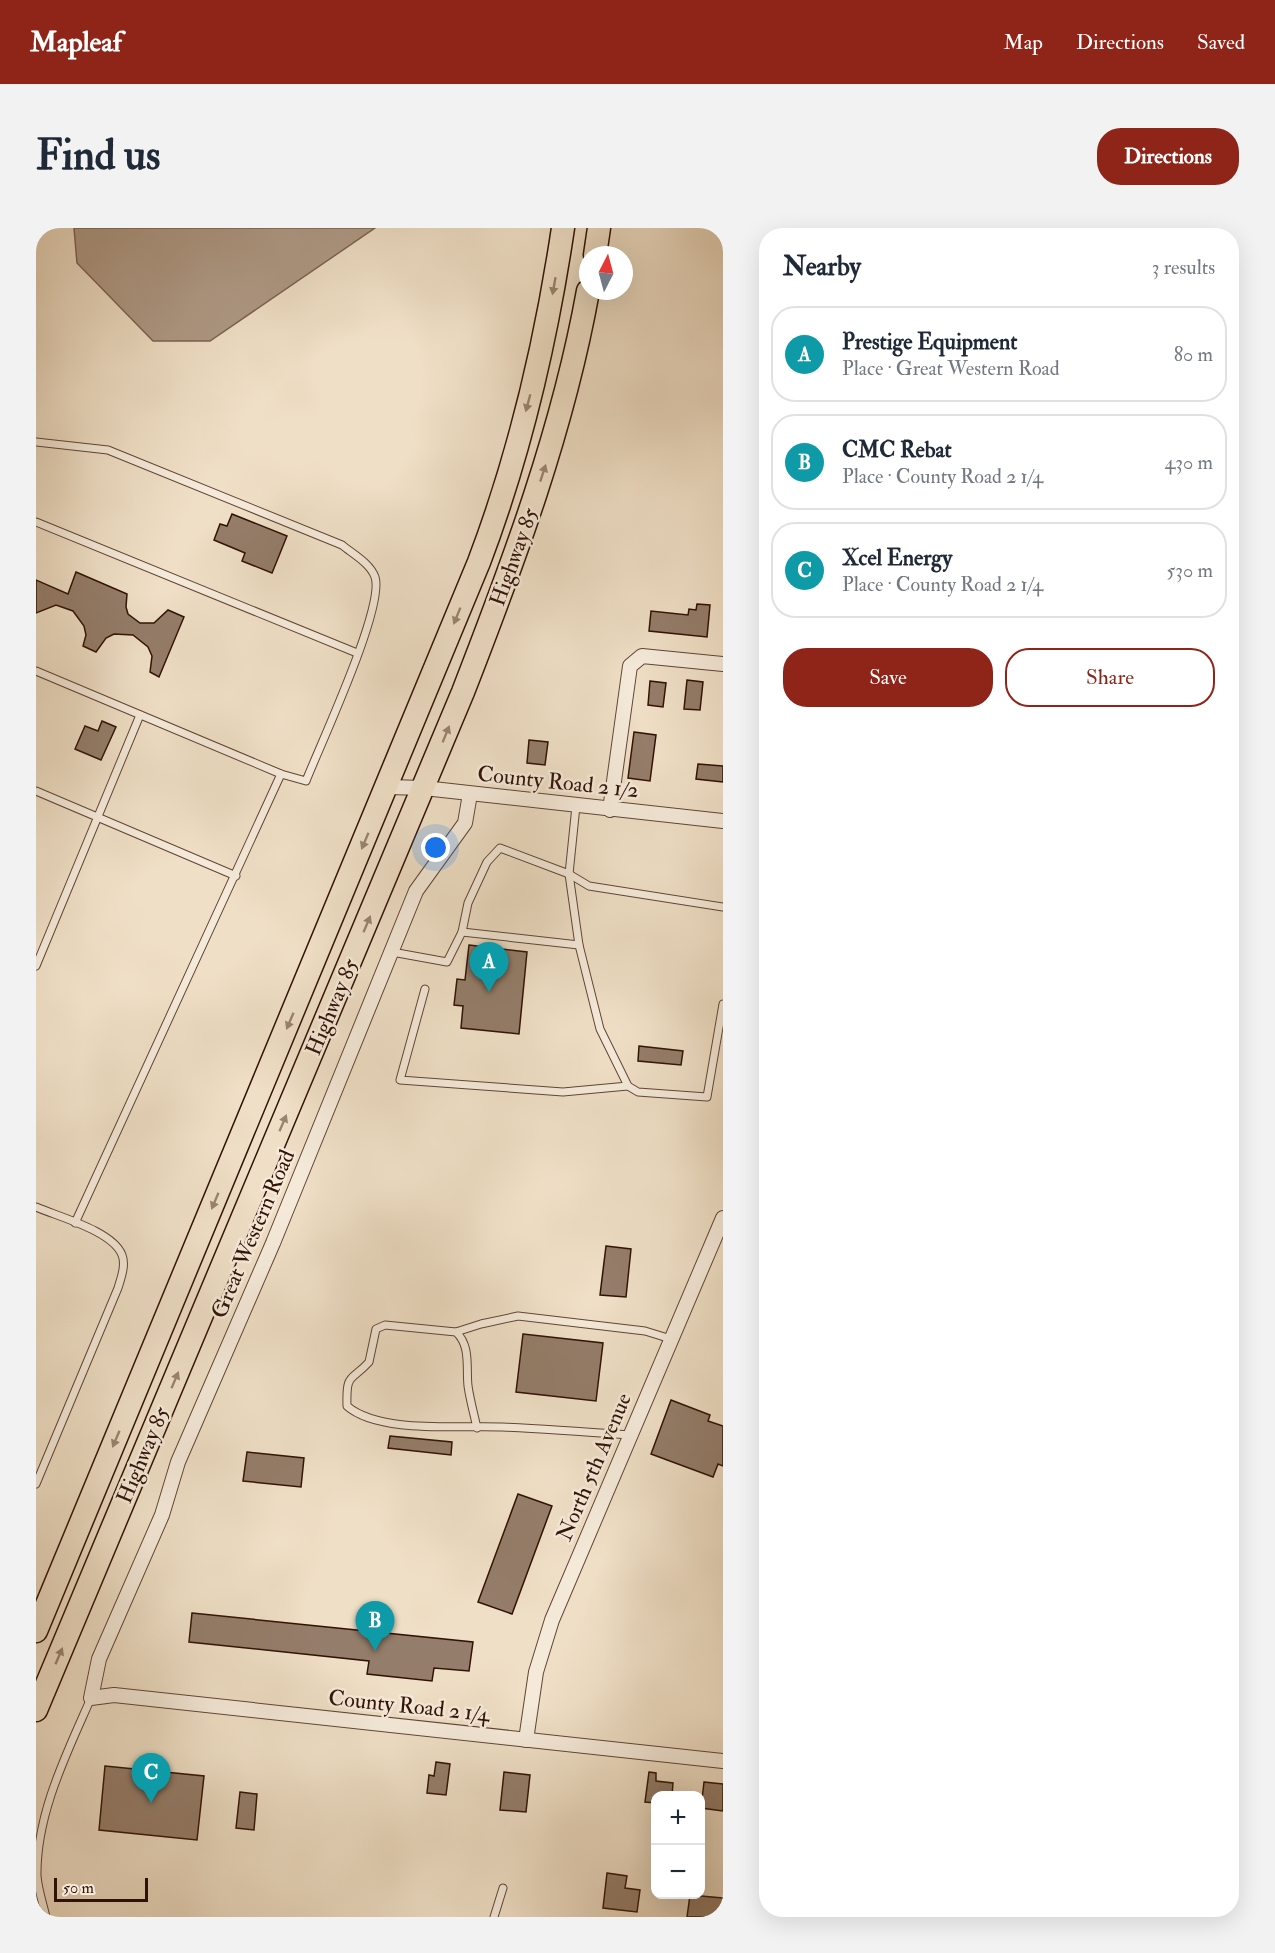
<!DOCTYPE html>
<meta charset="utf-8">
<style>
:root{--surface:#fff;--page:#f2f2f3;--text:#1f2937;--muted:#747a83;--line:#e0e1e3;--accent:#8f2418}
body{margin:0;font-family:"IM FELL Double Pica",serif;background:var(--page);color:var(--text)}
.controls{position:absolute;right:18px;bottom:18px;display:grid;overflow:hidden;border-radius:12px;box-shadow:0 6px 24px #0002}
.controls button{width:54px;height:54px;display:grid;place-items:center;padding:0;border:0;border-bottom:2px solid var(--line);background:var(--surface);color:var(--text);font:30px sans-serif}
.compass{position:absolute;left:543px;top:18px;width:54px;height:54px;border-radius:50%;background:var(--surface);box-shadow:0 6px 24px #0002;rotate:6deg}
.scale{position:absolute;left:18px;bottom:15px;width:94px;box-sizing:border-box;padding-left:6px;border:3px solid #311206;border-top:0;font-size:16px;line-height:21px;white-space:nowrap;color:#311206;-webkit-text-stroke:4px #f5eada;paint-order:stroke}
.you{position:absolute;left:400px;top:620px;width:21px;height:21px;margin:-15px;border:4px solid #fff;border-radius:50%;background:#1a73e8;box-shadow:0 0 0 9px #1a73e833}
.badge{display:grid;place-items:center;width:39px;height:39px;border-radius:50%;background:var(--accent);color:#fff;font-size:20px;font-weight:700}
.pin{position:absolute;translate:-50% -50px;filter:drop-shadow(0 2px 3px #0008)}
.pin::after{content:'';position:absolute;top:32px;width:21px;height:18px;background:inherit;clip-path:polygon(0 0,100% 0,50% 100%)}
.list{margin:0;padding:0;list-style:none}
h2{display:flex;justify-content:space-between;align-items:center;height:78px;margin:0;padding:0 24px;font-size:26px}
h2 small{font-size:20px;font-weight:400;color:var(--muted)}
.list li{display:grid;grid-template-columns:39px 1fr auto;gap:18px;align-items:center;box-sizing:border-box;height:96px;margin:0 12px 12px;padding:0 12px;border:2px solid var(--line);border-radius:24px}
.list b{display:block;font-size:22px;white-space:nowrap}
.list p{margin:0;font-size:20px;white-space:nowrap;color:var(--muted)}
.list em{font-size:20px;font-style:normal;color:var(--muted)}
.actions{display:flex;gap:12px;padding:18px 24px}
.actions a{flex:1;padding:14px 0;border:2px solid var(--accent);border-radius:24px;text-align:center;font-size:21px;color:var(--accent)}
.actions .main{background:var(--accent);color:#fff}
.map{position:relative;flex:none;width:687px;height:1689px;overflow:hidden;border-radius:24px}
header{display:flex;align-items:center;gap:36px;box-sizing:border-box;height:84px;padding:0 30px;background:var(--accent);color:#fff}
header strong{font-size:28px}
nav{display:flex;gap:33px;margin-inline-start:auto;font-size:21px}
.intro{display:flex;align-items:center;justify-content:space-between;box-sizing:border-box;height:144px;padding:0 36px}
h1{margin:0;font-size:42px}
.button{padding:15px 27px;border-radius:24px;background:var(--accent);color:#fff;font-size:21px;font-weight:700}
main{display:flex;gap:36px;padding:0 36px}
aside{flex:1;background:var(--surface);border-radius:24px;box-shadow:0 6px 24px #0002}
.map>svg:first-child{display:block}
.water{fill:#ae9985;stroke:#7c6352;stroke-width:1.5}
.building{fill:#947d6a;stroke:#311206;stroke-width:1.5}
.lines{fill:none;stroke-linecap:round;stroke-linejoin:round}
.service-casing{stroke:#604536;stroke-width:9}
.minor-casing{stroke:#604536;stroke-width:16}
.trunk-casing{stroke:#311206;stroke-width:25}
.service{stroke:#f5eada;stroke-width:7}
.minor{stroke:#f5eada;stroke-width:14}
.trunk{stroke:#efdfc6;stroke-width:22}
.oneway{fill:#9a8370}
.labels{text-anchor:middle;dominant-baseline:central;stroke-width:5;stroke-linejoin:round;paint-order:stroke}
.street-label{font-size:22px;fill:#311206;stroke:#f5eada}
</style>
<header>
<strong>Mapleaf</strong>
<nav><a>Map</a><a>Directions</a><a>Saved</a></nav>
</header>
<div class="intro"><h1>Find us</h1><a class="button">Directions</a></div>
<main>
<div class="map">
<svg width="687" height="1689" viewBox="0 0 687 1689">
<rect width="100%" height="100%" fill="#efdfc6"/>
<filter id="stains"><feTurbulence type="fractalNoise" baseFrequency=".00333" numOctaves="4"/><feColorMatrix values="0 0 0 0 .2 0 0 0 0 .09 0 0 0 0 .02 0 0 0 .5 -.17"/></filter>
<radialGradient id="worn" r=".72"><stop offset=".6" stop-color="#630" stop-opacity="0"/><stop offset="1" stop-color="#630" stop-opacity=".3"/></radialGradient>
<path class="water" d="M38,0H339L174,113H117L41,35Z"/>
<g class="building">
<path d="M196,286L251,308L236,345L206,333L209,325L178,312L184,296L191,298Z"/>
<path d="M40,344L91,366L90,379L92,386L104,395H118L132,382L148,389L123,449L114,444L116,428L112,419L97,407L78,406L70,410L60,424L47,418L50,407L48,398L37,383L20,377L0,385V352L32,366Z"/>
<path d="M661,376L674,377L671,409L613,403L615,383L652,387L653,381L660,382Z"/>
<path d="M651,452L667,454L664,482L648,481Z"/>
<path d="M614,453L630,455L627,479L612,477Z"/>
<path d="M66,493L80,499L65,532L39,521L49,498L62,503Z"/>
<path d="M598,504L620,507L614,553L592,550Z"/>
<path d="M493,512L512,514L509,537L491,535Z"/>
<path d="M662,536L687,538V554L660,551Z"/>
<path d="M433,717L491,724L483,806L425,800L427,778L418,777L421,751L429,752Z"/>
<path d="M603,818L647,823L645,837L602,833Z"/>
<path d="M570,1018L595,1021L590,1069L564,1067Z"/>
<path d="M487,1106L567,1115L560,1173L480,1164Z"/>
<path d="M635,1172L674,1187L672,1193L687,1198V1238L682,1236L677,1249L615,1226Z"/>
<path d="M354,1208L416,1214L415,1227L352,1220Z"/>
<path d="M211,1224L268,1230L265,1259L207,1253Z"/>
<path d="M482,1266L516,1278L476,1386L442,1374Z"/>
<path d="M156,1385L437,1414L433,1443L398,1440L396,1453L331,1446L333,1433L153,1414Z"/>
<path d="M400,1534L414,1536L410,1567L391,1565L393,1547L398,1548Z"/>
<path d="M69,1538L168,1548L161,1612L63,1602Z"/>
<path d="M468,1544L494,1547L490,1584L464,1582Z"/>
<path d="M613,1544L620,1545V1553L637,1555L636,1568H620V1575L609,1574Z"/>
<path d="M668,1554L687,1556V1583L665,1580Z"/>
<path d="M204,1564L221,1566L218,1602L200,1600Z"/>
<path d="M571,1645L591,1648L589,1660L604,1662L601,1684L567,1680Z"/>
<path d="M654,1667L687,1670V1689H651Z"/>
</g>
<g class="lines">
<defs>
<g id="service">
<path d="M0,214L72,222L306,317C317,326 334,335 339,349C349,379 284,517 270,553L245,546L0,443"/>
<path d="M0,294L321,425"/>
<path d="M0,563L200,648"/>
<path d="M426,704L543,717"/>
<path d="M356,724L411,734L426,704L432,675L451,634L464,620L533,646L553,658L687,679"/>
<path d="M0,738L104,487"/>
<path d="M389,761L364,852L527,864L592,858L564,801L543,717L533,646L540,578"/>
<path d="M592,858L602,864L671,869L687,776"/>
<path d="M0,979C23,989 77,1003 86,1027C90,1037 85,1050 82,1060L0,1256"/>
<path d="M39,995L245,546"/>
<path d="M420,1104L445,1096L482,1088L609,1103L635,1111"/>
<path d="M441,1200C438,1186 434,1172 432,1158C430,1139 435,1118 420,1104L349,1097L340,1101L333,1134C315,1154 310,1144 311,1178C343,1206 425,1197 467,1199C509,1201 552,1204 595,1207"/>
<path d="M10,1689C7,1676 2,1661 1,1648C0,1586 31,1525 55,1470"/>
<path d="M458,1689L467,1660"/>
</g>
<g id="minor">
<path d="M352,559L388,560L687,593"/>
<path d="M434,566L429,595L380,663L237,1015L142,1234L126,1287L63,1431L55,1470L78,1467L687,1533"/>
<path d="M574,582L594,438L606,428L687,436"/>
<path d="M490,1512L500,1444L516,1392L687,990"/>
</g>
<g id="trunk">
<path d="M559,27L563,0"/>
<path d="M0,1403L443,334C484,226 510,114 527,0"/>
<path d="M0,1482L427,464C478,333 527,202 552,63"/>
</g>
</defs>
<use href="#service" class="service-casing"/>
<use href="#minor" class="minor-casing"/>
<use href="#trunk" class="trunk-casing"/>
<use href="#service" class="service"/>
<use href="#minor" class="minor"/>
<use href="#trunk" class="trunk"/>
</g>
<defs><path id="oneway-solid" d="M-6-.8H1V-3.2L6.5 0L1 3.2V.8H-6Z" transform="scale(1.5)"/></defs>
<g class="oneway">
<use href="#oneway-solid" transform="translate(518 58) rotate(100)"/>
<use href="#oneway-solid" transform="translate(492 175) rotate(105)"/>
<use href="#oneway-solid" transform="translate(507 245) rotate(-72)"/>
<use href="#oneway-solid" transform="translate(421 388) rotate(112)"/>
<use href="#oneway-solid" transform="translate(410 506) rotate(-68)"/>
<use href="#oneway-solid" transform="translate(329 613) rotate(113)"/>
<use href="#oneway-solid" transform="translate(331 696) rotate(-67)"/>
<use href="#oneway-solid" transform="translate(254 793) rotate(113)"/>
<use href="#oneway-solid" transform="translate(247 895) rotate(-67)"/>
<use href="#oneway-solid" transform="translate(179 973) rotate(113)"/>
<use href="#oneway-solid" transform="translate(139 1152) rotate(-67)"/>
<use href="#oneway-solid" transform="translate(80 1211) rotate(113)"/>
<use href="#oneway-solid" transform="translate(23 1428) rotate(-67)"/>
</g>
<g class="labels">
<g class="street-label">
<text transform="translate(478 329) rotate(-70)">Highway 85</text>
<text transform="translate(522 554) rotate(6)">County Road 2 1/2</text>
<text transform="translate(296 779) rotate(-67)">Highway 85</text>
<text transform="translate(217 1006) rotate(-67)">Great Western Road</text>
<text transform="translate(107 1227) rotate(-67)">Highway 85</text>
<text transform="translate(558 1239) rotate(-67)">North 5th Avenue</text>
<text transform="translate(373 1478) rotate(6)">County Road 2 1/4</text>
</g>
</g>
<rect width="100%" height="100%" filter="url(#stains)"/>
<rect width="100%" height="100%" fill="url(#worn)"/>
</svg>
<div class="controls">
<button>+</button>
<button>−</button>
</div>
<svg class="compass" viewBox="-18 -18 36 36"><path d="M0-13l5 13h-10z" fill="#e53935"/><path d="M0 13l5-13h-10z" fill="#747a83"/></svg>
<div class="scale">50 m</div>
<div class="you"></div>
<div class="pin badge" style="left:453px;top:764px;background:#0f9aa8">A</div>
<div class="pin badge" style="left:339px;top:1423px;background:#0f9aa8">B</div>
<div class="pin badge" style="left:115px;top:1575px;background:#0f9aa8">C</div>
</div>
<aside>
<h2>Nearby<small>3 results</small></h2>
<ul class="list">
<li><span class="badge" style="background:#0f9aa8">A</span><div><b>Prestige Equipment</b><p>Place · Great Western Road</p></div><em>80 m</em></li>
<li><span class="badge" style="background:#0f9aa8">B</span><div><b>CMC Rebat</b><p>Place · County Road 2 1/4</p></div><em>430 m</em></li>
<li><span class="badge" style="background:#0f9aa8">C</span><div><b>Xcel Energy</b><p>Place · County Road 2 1/4</p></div><em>530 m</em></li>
</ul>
<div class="actions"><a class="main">Save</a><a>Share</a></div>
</aside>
</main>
